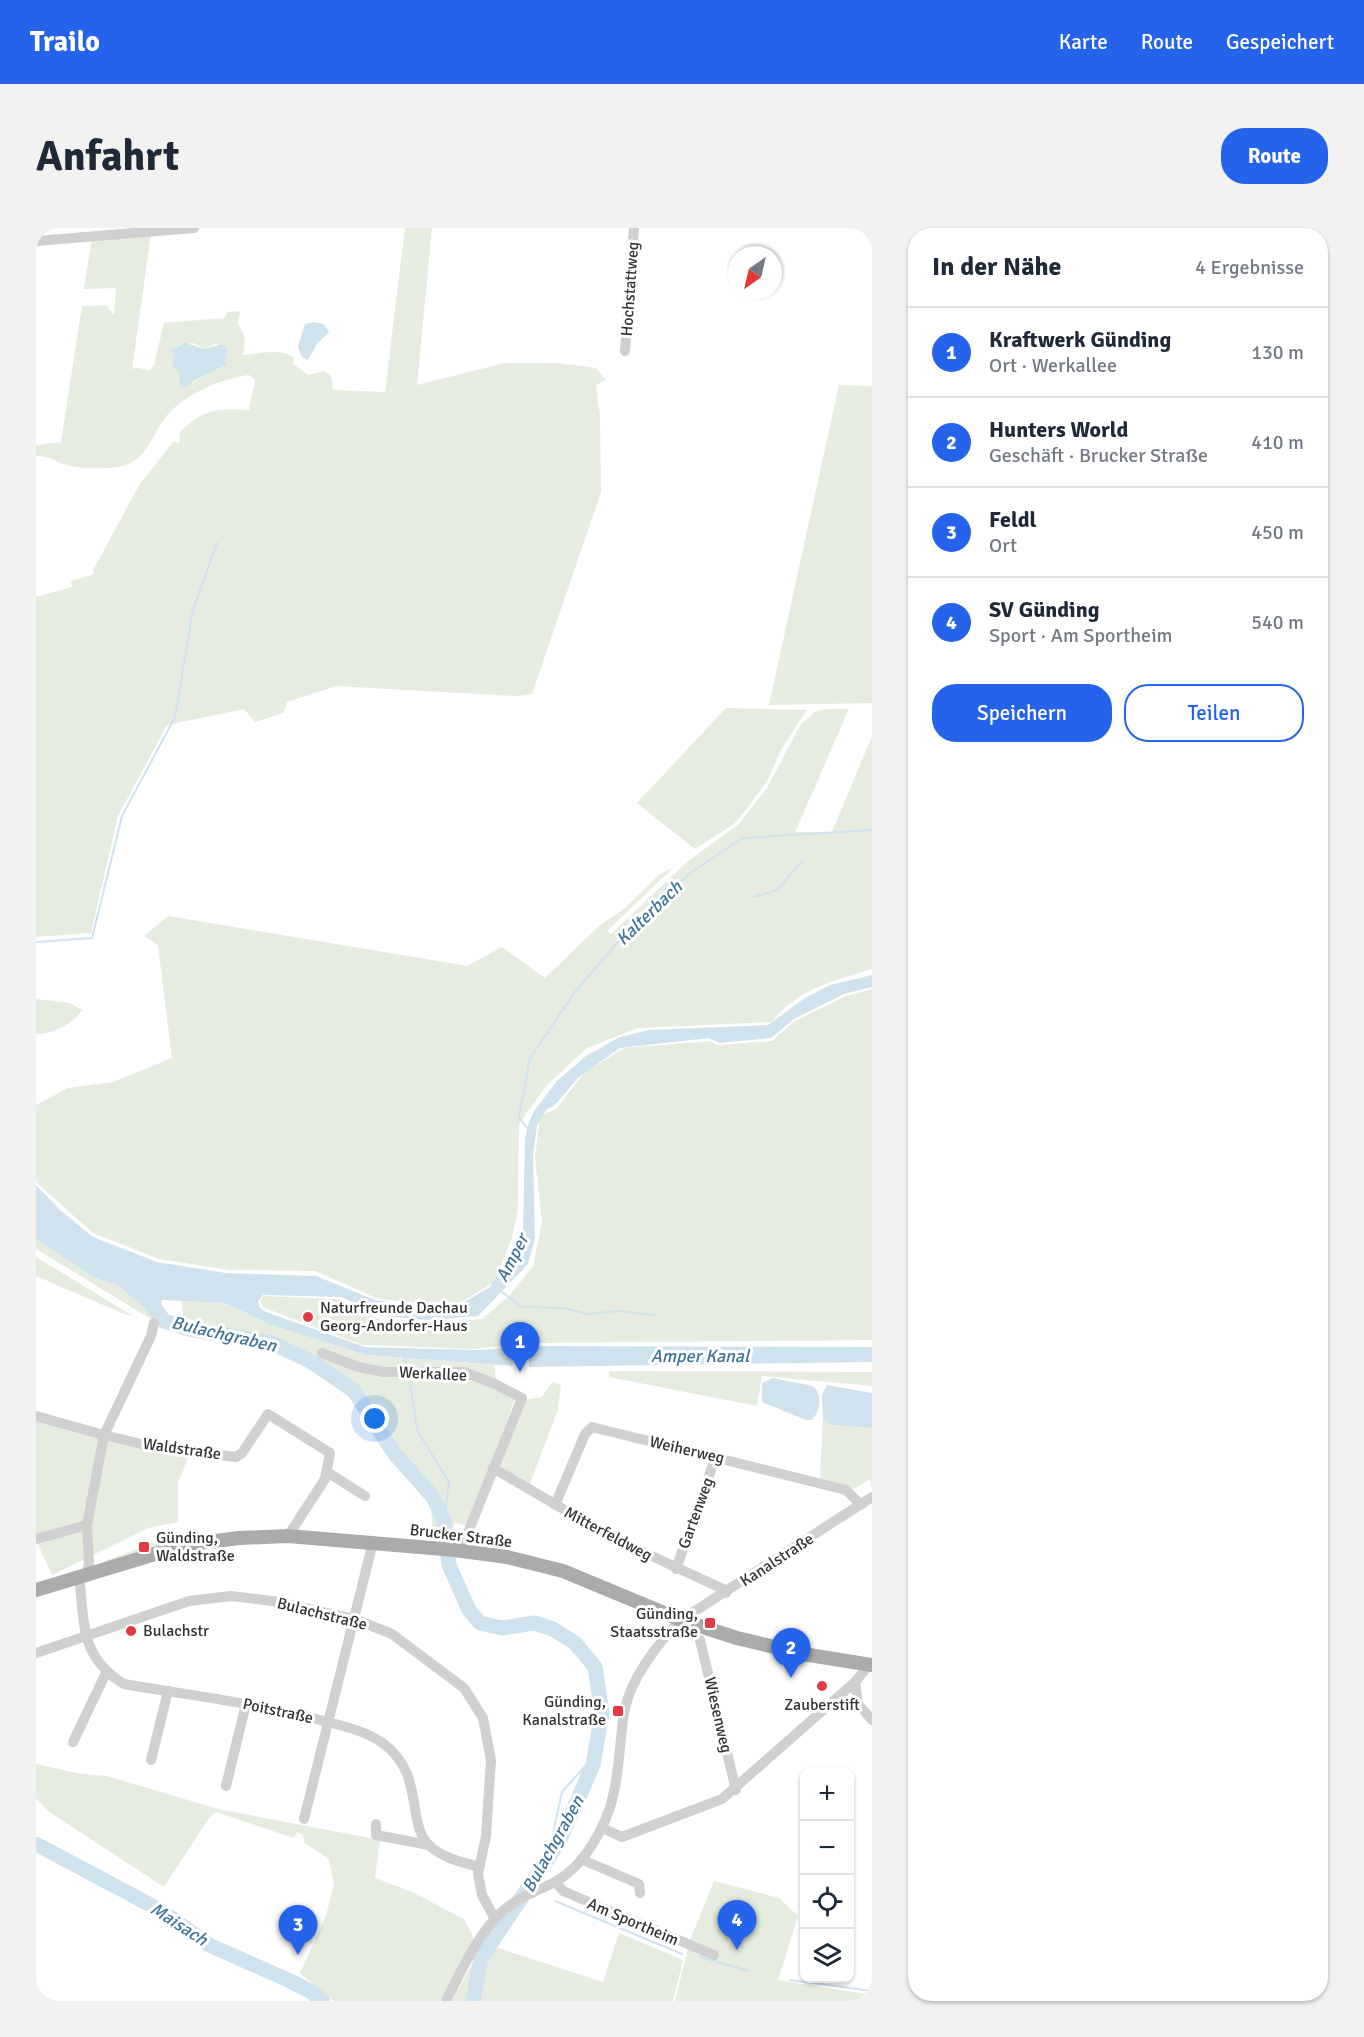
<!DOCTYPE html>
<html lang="de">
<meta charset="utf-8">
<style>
:root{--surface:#fff;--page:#f2f2f3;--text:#1f2937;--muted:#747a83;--line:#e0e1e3;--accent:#2563eb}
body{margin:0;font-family:Signika,sans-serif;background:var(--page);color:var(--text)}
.controls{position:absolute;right:18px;bottom:18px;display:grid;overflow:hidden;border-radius:12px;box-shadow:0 2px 4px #0004}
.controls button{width:54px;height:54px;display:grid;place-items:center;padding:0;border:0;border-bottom:2px solid var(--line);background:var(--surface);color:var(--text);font:30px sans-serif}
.compass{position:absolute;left:692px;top:18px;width:54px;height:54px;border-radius:50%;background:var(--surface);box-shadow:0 2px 4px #0004;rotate:214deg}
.you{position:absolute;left:339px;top:1191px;width:21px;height:21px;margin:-15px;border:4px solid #fff;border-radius:50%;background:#1a73e8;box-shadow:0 0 0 9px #1a73e833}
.badge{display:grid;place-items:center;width:39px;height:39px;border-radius:50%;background:var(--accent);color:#fff;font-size:20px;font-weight:700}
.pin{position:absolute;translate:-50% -50px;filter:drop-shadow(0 2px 3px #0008)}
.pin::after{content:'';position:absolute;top:32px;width:21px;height:18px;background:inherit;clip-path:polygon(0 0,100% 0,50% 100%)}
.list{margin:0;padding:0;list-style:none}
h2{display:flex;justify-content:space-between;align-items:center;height:78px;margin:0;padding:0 24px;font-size:26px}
h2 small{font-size:20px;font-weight:400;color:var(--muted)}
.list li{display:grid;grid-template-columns:39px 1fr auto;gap:18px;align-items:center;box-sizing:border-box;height:90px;padding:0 24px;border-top:2px solid var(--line)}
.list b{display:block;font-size:22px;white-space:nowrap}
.list p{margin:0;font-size:20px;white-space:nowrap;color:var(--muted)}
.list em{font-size:20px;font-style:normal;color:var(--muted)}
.actions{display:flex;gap:12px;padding:18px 24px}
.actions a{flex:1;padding:14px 0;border:2px solid var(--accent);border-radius:24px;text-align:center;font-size:21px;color:var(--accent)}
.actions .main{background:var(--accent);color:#fff}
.icon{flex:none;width:33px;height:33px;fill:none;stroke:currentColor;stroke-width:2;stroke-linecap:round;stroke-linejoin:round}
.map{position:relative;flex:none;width:836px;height:1773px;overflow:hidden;border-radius:24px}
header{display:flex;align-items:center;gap:36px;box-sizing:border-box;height:84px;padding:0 30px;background:var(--accent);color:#fff}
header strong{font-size:28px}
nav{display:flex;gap:33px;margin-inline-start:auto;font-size:21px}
.intro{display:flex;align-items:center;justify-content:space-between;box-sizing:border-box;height:144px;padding:0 36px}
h1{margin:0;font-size:42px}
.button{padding:15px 27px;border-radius:24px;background:var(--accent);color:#fff;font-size:21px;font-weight:700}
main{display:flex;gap:36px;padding:0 36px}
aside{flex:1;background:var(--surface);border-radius:24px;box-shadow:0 2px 4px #0004}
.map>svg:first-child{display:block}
.green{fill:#e6ecdf;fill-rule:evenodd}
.water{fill:#cfe2ee}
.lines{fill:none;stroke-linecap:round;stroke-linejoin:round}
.stream{stroke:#cfe2ee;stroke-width:2}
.river{stroke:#cfe2ee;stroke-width:15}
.minor{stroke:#d0d0d0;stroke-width:10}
.major{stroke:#ababab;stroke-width:14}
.poi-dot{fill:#e63946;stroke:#fff;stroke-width:2}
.labels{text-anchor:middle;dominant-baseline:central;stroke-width:6;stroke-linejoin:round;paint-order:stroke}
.street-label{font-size:16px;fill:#333;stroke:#fff}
.poi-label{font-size:16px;fill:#333;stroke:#fff;text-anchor:start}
.water-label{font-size:18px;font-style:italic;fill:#3f7597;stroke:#fff}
</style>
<header>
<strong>Trailo</strong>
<nav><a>Karte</a><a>Route</a><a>Gespeichert</a></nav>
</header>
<div class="intro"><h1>Anfahrt</h1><a class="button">Route</a></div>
<main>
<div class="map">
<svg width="836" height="1773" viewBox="0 0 836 1773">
<rect width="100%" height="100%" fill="#fff"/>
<g class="green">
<path d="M369,0H396L381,157L469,135H521L560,140L570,152L560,157L564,189L565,264L496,466L480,468L300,458L251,474L247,485L219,494L208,481L131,497L82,588L55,705L0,709V369L36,359L35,353L58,346L57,342L104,256L138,213L143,216L144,204C169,181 180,180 213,182L219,152L213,147C185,151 154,164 134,184C117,201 113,232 86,238C68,242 38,241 22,234C14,230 9,228 0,228V217L25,214L46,78L70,77L78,87L80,60L48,61L56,11L115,6L96,141L101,140L114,142L118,137L128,95L188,90L192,84L204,83L202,95L209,111L207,127C224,126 244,119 258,130L257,136L272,147L288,143L295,148L297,162L349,164ZM157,115L168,121L182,115L189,134L187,139L164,149L158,155H145L143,144L137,134L139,128L135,125L142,117Z"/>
<path d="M803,157L836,158V475L733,477Z"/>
<path d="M690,480L771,482L746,520L731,553L712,579L698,596L659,621L601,575Z"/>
<path d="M791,481H813L759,604H796L836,508V741C799,752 759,762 736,794L602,800L551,820L511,857L483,896L482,983L475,1013L457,1055L417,1079L342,1071L280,1043L194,1042L123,1031L57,1005L0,954V877L32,860L77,854L136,830L122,717L108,708L132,688L431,738L466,719L509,750L563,698L588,681L624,646L637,640L571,703L575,706L651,634L703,596L731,560L765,496L780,483Z"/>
<path d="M836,761V1112L501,1115L436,1121L326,1117L226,1079L224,1073L227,1068L303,1071L347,1093L393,1096L446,1091L473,1068L497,1038L506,994L499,930L504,888L520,881L548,845L588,820L674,813L681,817L736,813L759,793L810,768Z"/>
<path d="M0,771L34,775L46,782C37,796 17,806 0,806Z"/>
<path d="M0,1011L57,1049L81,1057L119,1089L115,1091L0,1021Z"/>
<path d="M0,1029L97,1088L88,1086L0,1048Z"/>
<path d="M146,1073L187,1075L235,1097L330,1127L459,1137L460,1160L479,1170L434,1298L419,1295L412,1310H403L397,1303L394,1271L355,1231L316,1170L248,1125L208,1108L147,1089Z"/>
<path d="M573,1143L836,1144V1158L726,1148L721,1178L573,1149Z"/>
<path d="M516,1154L525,1157L522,1181L493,1258L462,1240L489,1172L506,1169Z"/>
<path d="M0,1190L154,1226L142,1254V1294L112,1300L16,1347L0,1312Z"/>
<path d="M787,1191L795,1197L836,1200V1260L834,1251L818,1261L784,1250Z"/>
<path d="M163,1307L175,1308L70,1335L68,1333L121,1314Z"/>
<path d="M0,1536L45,1546L71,1548L182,1581L344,1612L339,1650L378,1665L428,1691L439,1713L404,1773H298L264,1745L290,1688L298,1656L293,1631L269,1615L267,1607L261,1604L258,1610L180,1584L173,1590L128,1659L12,1583L0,1570Z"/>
<path d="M678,1653L743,1670L762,1688L742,1752L836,1767V1773H639L654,1712Z"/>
<path d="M583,1705L647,1732L637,1773H416L447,1715L567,1754Z"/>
</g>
<g class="water">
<path d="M278,94L288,96L293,104L280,117L272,132L266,129L262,119L269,96Z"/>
<path d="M150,115L168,121C179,120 183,112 192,121L189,134L191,137L164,149L148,160L144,157L143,144L136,137L139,128L133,122Z"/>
<path d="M836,747V759L808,766L758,791L735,810L683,815L673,810L584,820L543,849L518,878L511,881L501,897L497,928L499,1010L492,1036L442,1088L392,1092L347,1088L305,1069L227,1067L222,1073L224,1080L230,1084L329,1119L441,1122L493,1118L836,1119V1134L493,1139V1124H477V1138L330,1127L235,1097L188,1075L126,1072L124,1085L119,1089L81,1057L57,1049L0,1011V957L24,982L57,1009L121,1034L190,1045L280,1048L339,1072L415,1082L454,1059L487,1004L489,911L493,894L498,883L521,853L550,828L584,809L613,802L732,797L769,770L794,757Z"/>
<path d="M737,1150L777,1158C787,1167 784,1183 776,1192H770L726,1174V1155Z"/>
<path d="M791,1157L836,1165V1200L795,1197L787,1191L786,1167Z"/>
</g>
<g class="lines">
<g class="stream">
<path d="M718,669L741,662L767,632"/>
<path d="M0,714L56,710L86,588L139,489L157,382L181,315"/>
<path d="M492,901L483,889L494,830L538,765L589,706L654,645L706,610L836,602"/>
<path d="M466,1064L486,1079L527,1080L552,1086L582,1083L619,1087"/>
<path d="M369,1130L371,1142"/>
<path d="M373,1147L381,1202L413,1254L408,1293"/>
<path d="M523,1614L517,1605L526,1564L560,1526"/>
<path d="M519,1673L646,1726"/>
<path d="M664,1729L713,1743"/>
<path d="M754,1752L836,1763"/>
</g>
<g class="river">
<path d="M112,1071L128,1093L153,1101L236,1115L278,1135L318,1163L358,1225L397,1269L408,1293L413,1337L433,1382L444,1395L466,1400L498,1395L517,1401L539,1415L559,1439L566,1485L557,1537L523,1614L445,1730L437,1773"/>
<path d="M0,1616L126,1683L173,1717L250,1751L274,1763L287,1773"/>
</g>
<g class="minor">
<path d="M0,13L158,0"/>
<path d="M589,123L598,0"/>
<path d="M286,1125L322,1139L348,1144H428L459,1156L486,1170L431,1307L428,1323"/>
<path d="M0,1188L68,1207L115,1108L118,1095"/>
<path d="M457,1240L575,1309L687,1361L690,1365"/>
<path d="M291,1244L329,1268"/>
<path d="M519,1277L549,1206L556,1199L810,1262L825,1277"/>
<path d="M0,1311L51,1297"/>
<path d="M640,1341L680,1228"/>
<path d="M50,1346L53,1337L51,1297L68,1207L118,1219L200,1229L206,1225L232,1186L294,1225L289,1251L252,1308"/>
<path d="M43,1348C49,1395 43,1428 88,1456C152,1467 217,1475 280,1491C303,1497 329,1502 348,1516C389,1547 370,1595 393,1617C406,1630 426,1634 443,1639"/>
<path d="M664,1412L700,1562"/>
<path d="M0,1425L153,1373L195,1368L236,1373L318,1391L356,1406L428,1460L447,1490L455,1532L450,1608L442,1646L446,1667L459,1691"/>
<path d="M819,1454L822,1476L836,1492"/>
<path d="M37,1514L70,1445"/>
<path d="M115,1532L132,1463"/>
<path d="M190,1558L210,1476"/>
<path d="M268,1591L337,1314"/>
<path d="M340,1596V1607L393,1617"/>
<path d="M566,1600L586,1609L686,1571L819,1454L828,1443L829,1436"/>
<path d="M547,1632L603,1656L604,1665"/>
<path d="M520,1654L527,1663L678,1727"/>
<path d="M410,1773C426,1742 442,1704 469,1681C483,1669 501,1663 517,1655C540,1643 554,1623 565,1601C584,1565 582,1524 588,1485C594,1451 621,1416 645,1392L836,1269"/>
</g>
<path class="major" d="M0,1362L149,1317L203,1310L252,1308L419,1322L471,1329L527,1343L645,1392L701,1410L767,1426L836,1437"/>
</g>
<g class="poi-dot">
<circle cx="272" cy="1089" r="6"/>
<rect x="102" y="1313" width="12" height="12" rx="3"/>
<rect x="668" y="1389" width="12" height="12" rx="3"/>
<circle cx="95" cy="1403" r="6"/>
<circle cx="786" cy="1458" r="6"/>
<rect x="576" y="1477" width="12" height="12" rx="3"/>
</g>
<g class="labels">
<g class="street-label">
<text transform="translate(594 61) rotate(-86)">Hochstattweg</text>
<text transform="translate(397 1146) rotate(3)">Werkallee</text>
<text transform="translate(146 1221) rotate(8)">Waldstraße</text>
<text transform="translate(651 1222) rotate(13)">Weiherweg</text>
<text transform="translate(660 1285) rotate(-70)">Gartenweg</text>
<text transform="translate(572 1306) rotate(28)">Mitterfeldweg</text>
<text transform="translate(425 1308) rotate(7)">Brucker Straße</text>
<text transform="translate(741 1332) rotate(-33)">Kanalstraße</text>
<text transform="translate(286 1386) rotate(14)">Bulachstraße</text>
<text transform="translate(242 1483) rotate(12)">Poitstraße</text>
<text transform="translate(682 1487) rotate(77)">Wiesenweg</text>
<text transform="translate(597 1694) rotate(23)">Am Sportheim</text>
</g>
<g class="poi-label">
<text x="284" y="1080">Naturfreunde Dachau<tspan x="284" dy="18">Georg-Andorfer-Haus</tspan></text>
<text x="120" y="1310">Günding,<tspan x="120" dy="18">Waldstraße</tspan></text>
<text x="662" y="1386" text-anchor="end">Günding,<tspan x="662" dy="18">Staatsstraße</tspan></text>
<text x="107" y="1403">Bulachstr</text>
<text x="570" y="1474" text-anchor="end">Günding,<tspan x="570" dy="18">Kanalstraße</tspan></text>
<text x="786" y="1477" text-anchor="middle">Zauberstift</text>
</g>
<g class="water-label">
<text transform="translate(613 685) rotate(-44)">Kalterbach</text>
<text transform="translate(476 1030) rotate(-63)">Amper</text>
<text transform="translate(188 1106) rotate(13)">Bulachgraben</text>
<text x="664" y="1128">Amper Kanal</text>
<text transform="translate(517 1616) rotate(-61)">Bulachgraben</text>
<text transform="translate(143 1696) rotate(33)">Maisach</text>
</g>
</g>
</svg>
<div class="controls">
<button>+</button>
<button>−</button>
<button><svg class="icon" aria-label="locate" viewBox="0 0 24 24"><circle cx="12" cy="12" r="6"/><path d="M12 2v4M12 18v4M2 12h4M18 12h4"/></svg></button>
<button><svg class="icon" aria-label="layers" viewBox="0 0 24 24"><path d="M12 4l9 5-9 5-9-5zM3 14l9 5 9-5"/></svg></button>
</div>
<svg class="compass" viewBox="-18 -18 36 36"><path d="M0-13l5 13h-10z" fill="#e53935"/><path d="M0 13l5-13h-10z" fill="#747a83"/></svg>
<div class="you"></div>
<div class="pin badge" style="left:484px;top:1144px">1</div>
<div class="pin badge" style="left:755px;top:1450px">2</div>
<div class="pin badge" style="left:262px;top:1727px">3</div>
<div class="pin badge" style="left:701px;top:1722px">4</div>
</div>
<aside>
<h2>In der Nähe<small>4 Ergebnisse</small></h2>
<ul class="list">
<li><span class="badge">1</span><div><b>Kraftwerk Günding</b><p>Ort · Werkallee</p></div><em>130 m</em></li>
<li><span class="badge">2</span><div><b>Hunters World</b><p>Geschäft · Brucker Straße</p></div><em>410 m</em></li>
<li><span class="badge">3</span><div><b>Feldl</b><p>Ort</p></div><em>450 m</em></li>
<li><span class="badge">4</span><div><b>SV Günding</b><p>Sport · Am Sportheim</p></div><em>540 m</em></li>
</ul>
<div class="actions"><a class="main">Speichern</a><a>Teilen</a></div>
</aside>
</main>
